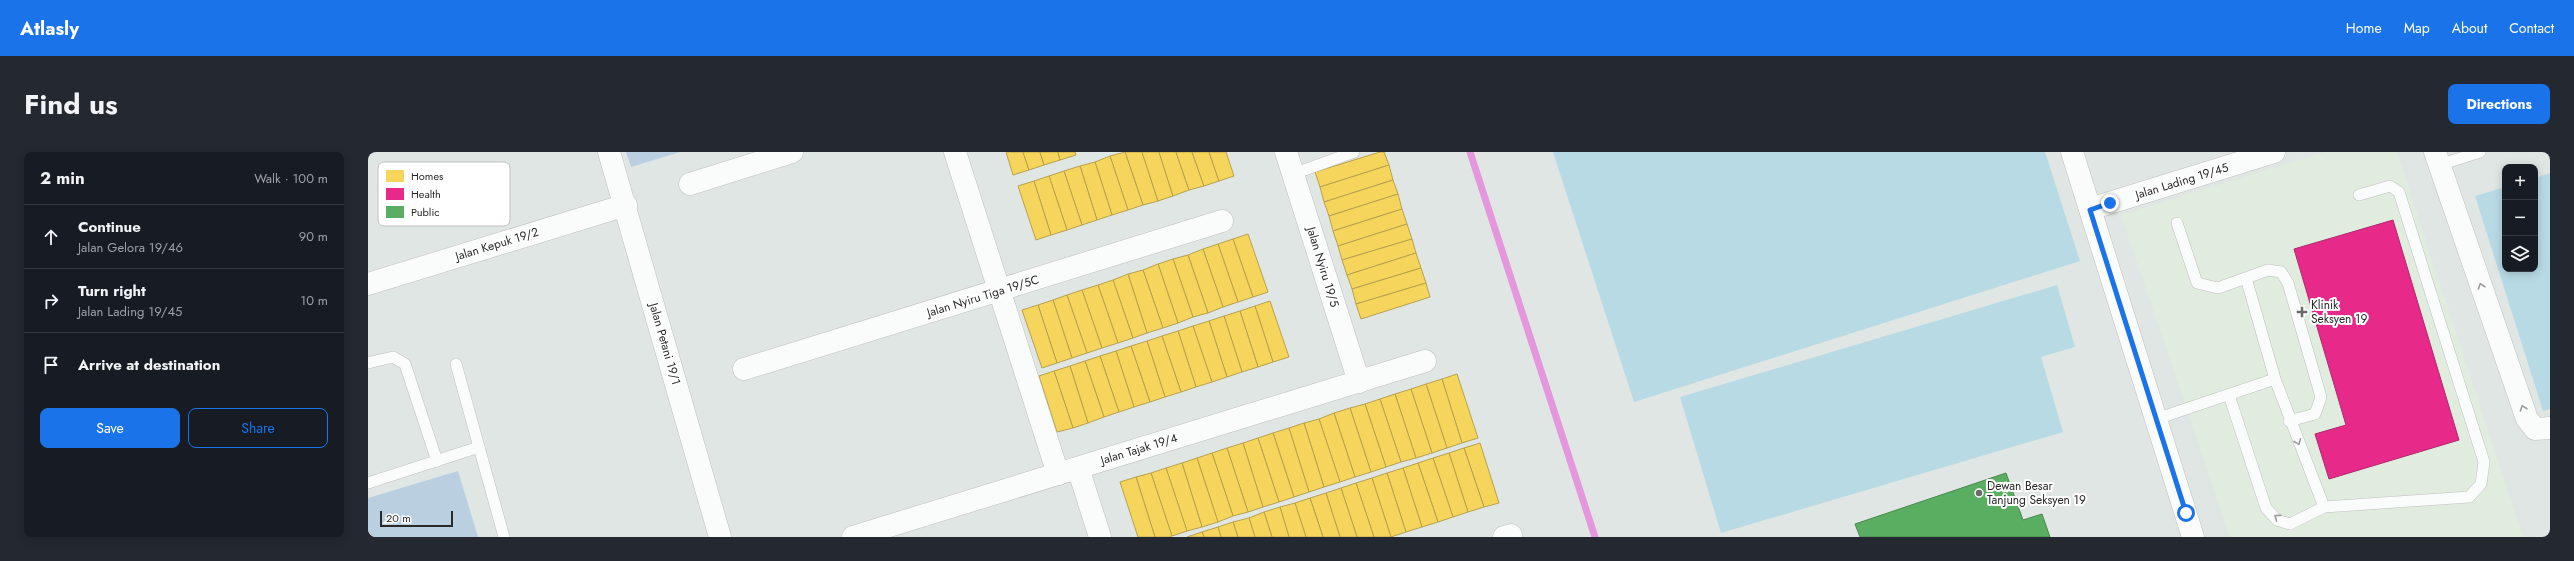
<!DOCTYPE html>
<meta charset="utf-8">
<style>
:root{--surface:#171b24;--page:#242831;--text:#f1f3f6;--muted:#9ea1a6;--line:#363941;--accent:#1a73e8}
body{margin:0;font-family:Jost,sans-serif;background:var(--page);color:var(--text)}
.controls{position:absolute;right:12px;top:12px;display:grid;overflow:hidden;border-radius:8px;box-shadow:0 2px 10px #0003}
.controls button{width:36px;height:36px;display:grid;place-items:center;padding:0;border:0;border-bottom:1px solid var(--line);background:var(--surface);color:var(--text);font:20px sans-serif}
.scale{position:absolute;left:12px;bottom:10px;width:73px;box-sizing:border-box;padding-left:4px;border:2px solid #292929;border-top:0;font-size:11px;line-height:14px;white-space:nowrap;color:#292929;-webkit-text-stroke:3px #fff;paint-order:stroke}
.stop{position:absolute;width:12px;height:12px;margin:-9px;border:3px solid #1a73e8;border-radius:50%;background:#fff}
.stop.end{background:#1a73e8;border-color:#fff;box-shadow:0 1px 4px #0008}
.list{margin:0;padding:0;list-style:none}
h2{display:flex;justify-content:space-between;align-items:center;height:52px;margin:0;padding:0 16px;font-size:17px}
h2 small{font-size:13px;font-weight:400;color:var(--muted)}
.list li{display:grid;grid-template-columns:26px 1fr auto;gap:12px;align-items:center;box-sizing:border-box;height:64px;padding:0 16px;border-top:1px solid var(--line)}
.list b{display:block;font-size:15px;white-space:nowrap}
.list p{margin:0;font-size:13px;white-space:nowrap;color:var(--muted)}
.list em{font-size:13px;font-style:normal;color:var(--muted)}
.actions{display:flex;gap:8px;padding:12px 16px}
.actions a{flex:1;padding:9px 0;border:1px solid var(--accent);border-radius:8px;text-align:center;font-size:14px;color:var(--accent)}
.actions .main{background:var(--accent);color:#fff}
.icon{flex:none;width:22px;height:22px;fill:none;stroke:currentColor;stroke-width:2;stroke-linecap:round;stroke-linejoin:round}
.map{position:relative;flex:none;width:2182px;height:385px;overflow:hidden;border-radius:8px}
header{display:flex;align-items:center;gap:24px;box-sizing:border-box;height:56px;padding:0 20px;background:var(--accent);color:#fff}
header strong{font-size:19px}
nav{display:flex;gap:22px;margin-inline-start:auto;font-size:14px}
.intro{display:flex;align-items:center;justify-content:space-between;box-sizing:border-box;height:96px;padding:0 24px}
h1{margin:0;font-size:28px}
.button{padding:10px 18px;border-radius:8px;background:var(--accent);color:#fff;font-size:14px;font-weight:700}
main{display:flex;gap:24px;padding:0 24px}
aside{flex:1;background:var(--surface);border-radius:8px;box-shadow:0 2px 10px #0003}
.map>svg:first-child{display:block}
.medical{fill:#dfecde}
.green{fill:#bacfe0}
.pitch{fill:#b8dae4}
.homes{fill:#f6d55c;stroke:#b8a14d}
.health{fill:#e7298a;stroke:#ae296d}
.public{fill:#5aae61;stroke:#4b8650}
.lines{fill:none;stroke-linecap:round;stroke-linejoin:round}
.stream{stroke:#e497dd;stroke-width:7}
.lane-casing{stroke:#c1c0c0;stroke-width:12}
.street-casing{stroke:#c1c0c0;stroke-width:23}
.secondary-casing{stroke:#c1c0c0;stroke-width:23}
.lane{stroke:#fafbfb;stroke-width:11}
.street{stroke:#fafbfb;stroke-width:22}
.secondary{stroke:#fafbfb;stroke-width:22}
.oneway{stroke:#9c9c9c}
.route{stroke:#1a73e8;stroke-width:5}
.poi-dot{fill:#696b6a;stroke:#fff;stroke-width:1.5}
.labels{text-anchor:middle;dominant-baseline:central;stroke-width:4;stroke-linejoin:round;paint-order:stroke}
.street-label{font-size:12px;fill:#292929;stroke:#fff}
.poi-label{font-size:12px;fill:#292929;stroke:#fff;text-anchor:start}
.key{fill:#fff;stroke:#bfbfbf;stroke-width:1}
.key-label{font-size:11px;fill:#292929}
</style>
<header>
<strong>Atlasly</strong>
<nav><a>Home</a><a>Map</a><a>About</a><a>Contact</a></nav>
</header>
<div class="intro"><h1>Find us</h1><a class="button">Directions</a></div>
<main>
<aside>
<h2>2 min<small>Walk · 100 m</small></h2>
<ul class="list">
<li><svg class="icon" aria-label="ahead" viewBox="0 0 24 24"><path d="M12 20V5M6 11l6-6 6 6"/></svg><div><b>Continue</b><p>Jalan Gelora 19/46</p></div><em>90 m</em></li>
<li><svg class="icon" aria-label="right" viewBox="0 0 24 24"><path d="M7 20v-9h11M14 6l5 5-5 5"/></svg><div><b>Turn right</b><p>Jalan Lading 19/45</p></div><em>10 m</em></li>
<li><svg class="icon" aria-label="arrive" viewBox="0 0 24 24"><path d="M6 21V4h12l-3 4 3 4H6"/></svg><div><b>Arrive at destination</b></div></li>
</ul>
<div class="actions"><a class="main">Save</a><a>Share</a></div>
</aside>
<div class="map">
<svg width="2182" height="385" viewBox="0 0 2182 385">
<rect width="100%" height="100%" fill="#e0e6e3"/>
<path class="medical" d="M1957,0H2029L2155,385H1862L1753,63Z"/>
<g class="green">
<path d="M258,0H312L263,15Z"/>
<path d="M90,319L110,385H0V346Z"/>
</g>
<g class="pitch">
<path d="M1185,0H1677L1712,109L1266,250Z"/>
<path d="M2182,21V257L2175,259L2107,44L2137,35V117H2167V26Z"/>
<path d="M1689,133L1707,195L1673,205L1695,280L1353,381L1312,245Z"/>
</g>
<g class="homes">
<path d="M638,0H655L661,18L645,23Z"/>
<path d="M655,0H672L676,13L661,18Z"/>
<path d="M672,0H690L692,8L676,13Z"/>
<path d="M690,0H707L708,3L692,8Z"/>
<path d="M757,0H774L790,49L775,53Z"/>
<path d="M757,0L775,53L760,58L742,4Z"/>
<path d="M774,0H791L805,44L790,49Z"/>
<path d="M791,0H808L821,38L805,44Z"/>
<path d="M808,0H824L836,34L821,38Z"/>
<path d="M824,0H841L851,29L836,34Z"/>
<path d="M841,0H858L866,24L851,29Z"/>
<path d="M1012,0H1016L1021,13L952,35L947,20Z"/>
<path d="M742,4L760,58L744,63L727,10Z"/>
<path d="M727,10L744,63L729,68L712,14Z"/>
<path d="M1021,13L1025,28L956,50L952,35Z"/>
<path d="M712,14L729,68L714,73L696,19Z"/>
<path d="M696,19L714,73L699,78L681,24Z"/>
<path d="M681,24L699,78L683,83L666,29Z"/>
<path d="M1025,28L1030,42L961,64L956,50Z"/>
<path d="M666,29L683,83L668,88L650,34Z"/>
<path d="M1030,42L1034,57L965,79L961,64Z"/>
<path d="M1034,57L1039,72L970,94L965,79Z"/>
<path d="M1039,72L1044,87L974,108L970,94Z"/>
<path d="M880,82L900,140L885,145L865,87Z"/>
<path d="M865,87L885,145L870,150L850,92Z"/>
<path d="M1044,87L1048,101L979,123L974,108Z"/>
<path d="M850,92L870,150L855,155L835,97Z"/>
<path d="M835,97L855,155L840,161L820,103Z"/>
<path d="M1048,101L1053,116L984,137L979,123Z"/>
<path d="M820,103L840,161L825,165L805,107Z"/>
<path d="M805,107L825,165L810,171L790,112Z"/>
<path d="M790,112L810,171L795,176L775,118Z"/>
<path d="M1053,116L1058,131L988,152L984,137Z"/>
<path d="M775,118L795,176L779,181L760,122Z"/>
<path d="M760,122L779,181L765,186L745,128Z"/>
<path d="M745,128L765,186L750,191L730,133Z"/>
<path d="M1058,131L1062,145L993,167L988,152Z"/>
<path d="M730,133L750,191L734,196L714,138Z"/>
<path d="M714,138L734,196L719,201L699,143Z"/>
<path d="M699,143L719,201L704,206L685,148Z"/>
<path d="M685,148L704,206L689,211L670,153Z"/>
<path d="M902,149L921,205L905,210L887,154Z"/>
<path d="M670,153L689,211L674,216L654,158Z"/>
<path d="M887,154L905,210L890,215L872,159Z"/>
<path d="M872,159L890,215L874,220L856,164Z"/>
<path d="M856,164L874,220L859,225L841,169Z"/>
<path d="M841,169L859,225L844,230L825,174Z"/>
<path d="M825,174L844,230L828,235L810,179Z"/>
<path d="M810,179L828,235L813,240L794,184Z"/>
<path d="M794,184L813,240L797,245L779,189Z"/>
<path d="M779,189L797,245L782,250L763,194Z"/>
<path d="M763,194L782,250L766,255L748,199Z"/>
<path d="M748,199L766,255L751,260L732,204Z"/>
<path d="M732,204L751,260L736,265L717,209Z"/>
<path d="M717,209L736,265L720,271L702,214Z"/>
<path d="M702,214L720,271L705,276L686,219Z"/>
<path d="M686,219L705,276L689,280L671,224Z"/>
<path d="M1089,222L1110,286L1094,291L1074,227Z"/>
<path d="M1074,227L1094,291L1079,296L1058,232Z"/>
<path d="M1058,232L1079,296L1064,301L1043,237Z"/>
<path d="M1043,237L1064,301L1048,306L1027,242Z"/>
<path d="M1027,242L1048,306L1033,310L1012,247Z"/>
<path d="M1012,247L1033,310L1018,315L997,252Z"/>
<path d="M997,252L1018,315L1003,320L982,256Z"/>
<path d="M982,256L1003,320L987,325L966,261Z"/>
<path d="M966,261L987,325L972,330L951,267Z"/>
<path d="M951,267L972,330L956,335L936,271Z"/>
<path d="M936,271L956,335L941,340L921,276Z"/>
<path d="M921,276L941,340L926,345L905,281Z"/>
<path d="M905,281L926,345L911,350L890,286Z"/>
<path d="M890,286L911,350L895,355L875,291Z"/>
<path d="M875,291L895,355L880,360L859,296Z"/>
<path d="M1112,291L1131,351L1116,355L1096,296Z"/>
<path d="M859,296L880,360L865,364L844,301Z"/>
<path d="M1096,296L1116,355L1100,360L1081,301Z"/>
<path d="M844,301L865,364L850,370L829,306Z"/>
<path d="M1081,301L1100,360L1085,365L1065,306Z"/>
<path d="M829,306L850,370L834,375L814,311Z"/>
<path d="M1065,306L1085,365L1070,370L1050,311Z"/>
<path d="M814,311L834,375L819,379L798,316Z"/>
<path d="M1050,311L1070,370L1054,375L1035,316Z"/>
<path d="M798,316L819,379L804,384L783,321Z"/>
<path d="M1035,316L1054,375L1038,380L1019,321Z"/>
<path d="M783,321L804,384L802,385H787L768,325Z"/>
<path d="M1019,321L1038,380L1023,385L1004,326Z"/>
<path d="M768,325L787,385H770L752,330Z"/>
<path d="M1004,326L1023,385H1006L988,331Z"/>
<path d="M988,331L1006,385H989L973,336Z"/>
<path d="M973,336L989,385H972L958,341Z"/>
<path d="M958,341L972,385H955L942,346Z"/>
<path d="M942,346L955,385H938L927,351Z"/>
<path d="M927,351L938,385H921L912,355Z"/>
<path d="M912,355L921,385H904L896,360Z"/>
<path d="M896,360L904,385H887L881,366Z"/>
<path d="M881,366L887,385H870L865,370Z"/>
<path d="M865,370L870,385H853L850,375Z"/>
<path d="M850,375L853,385H836L834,380Z"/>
<path d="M834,380L836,385H819Z"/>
</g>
<path class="health" d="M2025,68L2091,288L1961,327L1947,282L1978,273L1926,97Z"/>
<path class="public" d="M1638,321L1655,368L1674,362L1682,385H1492L1487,372Z"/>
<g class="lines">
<path class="stream" d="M1102,0L1227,385"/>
<defs>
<g id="lane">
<path d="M2071,13L2112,0"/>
<path d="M925,22L986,0"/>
<path d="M1809,71L1829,131L1850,136L1900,118L1913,120L1920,131L1953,245L1947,262L1921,269"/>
<path d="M0,211L25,205L37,212L69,309"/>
<path d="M88,212L136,385"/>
<path d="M1907,227L1956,355"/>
<path d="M1861,243L1898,356L1909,368L1922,372L1956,355L2101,345L2113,332L2116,310L2031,40L2022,34L1991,43"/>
<path d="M1788,267L1907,227L1878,126"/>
<path d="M0,331L111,295"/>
</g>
<g id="street">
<path d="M587,0L690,322"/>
<path d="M918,0L991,230"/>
<path d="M1704,0L1825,385"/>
<path d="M2067,0L2159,267L2167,277L2182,276"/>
<path d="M322,32L424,0"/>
<path d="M1722,57L1906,0"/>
<path d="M0,132L258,53"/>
<path d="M376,217L854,69"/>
<path d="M710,316L732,385"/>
<path d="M485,385L1057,209"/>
<path d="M1136,385L1143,383"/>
</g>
<path id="secondary" d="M241,0L352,385"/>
</defs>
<use href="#lane" class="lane-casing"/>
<use href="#street" class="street-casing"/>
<use href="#secondary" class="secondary-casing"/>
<use href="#lane" class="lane"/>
<use href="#street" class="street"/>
<use href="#secondary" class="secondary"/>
</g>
<defs><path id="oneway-chevron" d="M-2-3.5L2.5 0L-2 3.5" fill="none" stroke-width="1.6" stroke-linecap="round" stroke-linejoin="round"/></defs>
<g class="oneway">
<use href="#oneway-chevron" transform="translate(2113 134) rotate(-109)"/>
<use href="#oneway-chevron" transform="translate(2155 256) rotate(-109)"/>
<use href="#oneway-chevron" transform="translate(1930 290) rotate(68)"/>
<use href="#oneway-chevron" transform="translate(1909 365) rotate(-143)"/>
</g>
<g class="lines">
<path class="route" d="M1742,51L1722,58L1818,361"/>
</g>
<g class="poi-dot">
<path d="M1932 154h4v4h4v4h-4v4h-4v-4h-4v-4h4z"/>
<circle cx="1611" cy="341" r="4"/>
</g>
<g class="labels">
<g class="street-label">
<text transform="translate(1814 29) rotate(-17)">Jalan Lading 19/45</text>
<text transform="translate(129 92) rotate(-17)">Jalan Kepuk 19/2</text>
<text transform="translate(955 115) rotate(73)">Jalan Nyiru 19/5</text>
<text transform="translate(615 144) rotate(-17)">Jalan Nyiru Tiga 19/5C</text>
<text transform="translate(297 192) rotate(74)">Jalan Petani 19/1</text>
<text transform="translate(771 297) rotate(-17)">Jalan Tajak 19/4</text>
</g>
<g class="poi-label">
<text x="1943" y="153">Klinik<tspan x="1943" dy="14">Seksyen 19</tspan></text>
<text x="1619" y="334">Dewan Besar<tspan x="1619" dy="14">Tanjung Seksyen 19</tspan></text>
</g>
</g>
<rect x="10" y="10" width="132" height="64" rx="6" class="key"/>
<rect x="18" y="18" width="18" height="12" fill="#f6d55c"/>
<rect x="18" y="36" width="18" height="12" fill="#e7298a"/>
<rect x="18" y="54" width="18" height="12" fill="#5aae61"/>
<g class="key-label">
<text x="43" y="28">Homes</text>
<text x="43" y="46">Health</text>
<text x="43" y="64">Public</text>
</g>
</svg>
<div class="controls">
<button>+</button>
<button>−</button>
<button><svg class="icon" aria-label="layers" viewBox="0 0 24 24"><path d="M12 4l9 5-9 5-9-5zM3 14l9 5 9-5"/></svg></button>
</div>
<div class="scale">20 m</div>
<div class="stop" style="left:1818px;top:361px"></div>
<div class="stop end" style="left:1742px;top:51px"></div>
</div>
</main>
